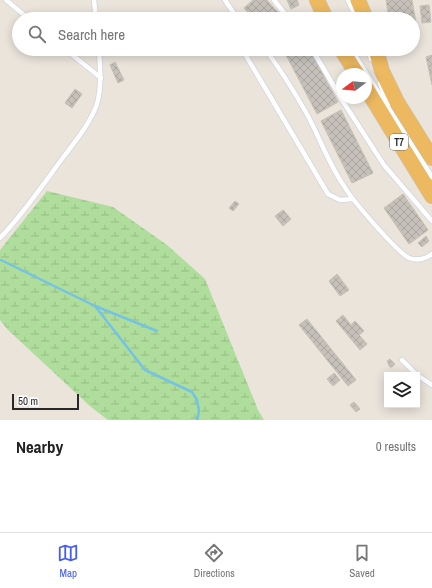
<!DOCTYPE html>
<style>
:root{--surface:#fff;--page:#f2f2f2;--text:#222;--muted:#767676;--line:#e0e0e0;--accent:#455eec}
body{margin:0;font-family:"Archivo Narrow",sans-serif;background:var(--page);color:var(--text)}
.controls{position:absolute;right:12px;bottom:12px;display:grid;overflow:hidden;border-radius:0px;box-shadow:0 2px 10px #0003}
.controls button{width:36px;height:36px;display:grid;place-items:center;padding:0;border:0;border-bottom:1px solid var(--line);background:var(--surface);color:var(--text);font:20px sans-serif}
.compass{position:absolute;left:336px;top:68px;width:36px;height:36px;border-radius:50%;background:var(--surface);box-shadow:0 2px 10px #0003;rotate:254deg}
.scale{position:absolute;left:12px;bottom:10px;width:67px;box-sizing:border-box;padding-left:4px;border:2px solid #282828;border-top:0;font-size:11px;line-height:14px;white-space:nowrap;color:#282828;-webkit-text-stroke:3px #fff;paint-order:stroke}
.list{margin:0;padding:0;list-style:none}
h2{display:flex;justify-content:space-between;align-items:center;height:52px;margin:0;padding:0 16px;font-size:17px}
h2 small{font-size:13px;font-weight:400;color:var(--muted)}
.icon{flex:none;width:22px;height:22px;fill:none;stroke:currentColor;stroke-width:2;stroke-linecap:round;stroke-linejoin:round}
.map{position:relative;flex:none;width:432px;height:420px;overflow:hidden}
.search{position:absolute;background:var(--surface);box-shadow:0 2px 10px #0003;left:12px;right:12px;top:12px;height:44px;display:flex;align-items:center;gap:10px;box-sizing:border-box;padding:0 14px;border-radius:22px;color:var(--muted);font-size:15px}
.sheet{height:112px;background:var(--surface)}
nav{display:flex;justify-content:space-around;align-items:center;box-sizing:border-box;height:56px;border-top:1px solid var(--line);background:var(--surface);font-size:11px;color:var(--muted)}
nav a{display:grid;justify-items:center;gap:2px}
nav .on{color:var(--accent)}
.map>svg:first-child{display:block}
.wetland{fill:url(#wetland-marsh)}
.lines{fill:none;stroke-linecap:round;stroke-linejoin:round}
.stream{stroke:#74c3e5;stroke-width:2.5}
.building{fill:url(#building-cross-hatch);stroke:#c5c0b5}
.service-casing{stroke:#d0d3e0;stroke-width:6}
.trunk-casing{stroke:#c3c3c3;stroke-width:16}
.service{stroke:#fff;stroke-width:4.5}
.trunk{stroke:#ecb860;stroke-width:15}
.labels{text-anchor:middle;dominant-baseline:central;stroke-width:3;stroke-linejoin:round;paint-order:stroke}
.shield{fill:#fff;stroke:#686868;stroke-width:1}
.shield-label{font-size:10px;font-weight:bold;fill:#282828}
</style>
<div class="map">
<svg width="432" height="420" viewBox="0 0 432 420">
<defs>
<pattern id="wetland-marsh" width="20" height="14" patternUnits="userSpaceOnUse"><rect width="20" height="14" fill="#afdd9b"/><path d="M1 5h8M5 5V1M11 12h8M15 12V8" fill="none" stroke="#97be86"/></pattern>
<pattern id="building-cross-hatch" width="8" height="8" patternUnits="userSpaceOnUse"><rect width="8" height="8" fill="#c5c1ba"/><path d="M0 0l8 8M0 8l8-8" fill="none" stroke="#a9a6a0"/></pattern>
</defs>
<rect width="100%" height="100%" fill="#eae4db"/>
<path class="wetland" d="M47,191L113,207L167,245L205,279L258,410L264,420H108L91,407L8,330L0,320V250Z"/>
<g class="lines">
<g class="stream">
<path d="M1,260L95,306L157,331"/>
<path d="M95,306L145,370L192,392L197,400L199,411L197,420"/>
</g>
</g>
<g class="building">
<path d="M253,0H267L284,19H254L244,8Z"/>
<path d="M287,0H297L299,5L291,9Z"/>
<path d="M386,0H412L416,23L413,24V19H389Z"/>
<path d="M429,5L431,22L422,23L420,6Z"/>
<path d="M297,49H309L338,102L317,114L286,55Z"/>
<path d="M432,55V85L426,57Z"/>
<path d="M115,62L124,80L118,83L110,65Z"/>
<path d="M75,89L82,94L72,108L65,103Z"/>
<path d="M341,110L373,173L352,183L321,121Z"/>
<path d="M403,194L428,230L409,244L384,208Z"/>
<path d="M235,201L239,204L233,211L229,208Z"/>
<path d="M283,210L291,219L283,226L275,216Z"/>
<path d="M426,236L429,241L422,247L418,243Z"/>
<path d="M337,274L349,290L340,296L329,281Z"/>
<path d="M343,315L351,325L355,321L364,331L359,335L367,344L360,350L336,321Z"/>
<path d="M307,319L356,380L348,386L299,325Z"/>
<path d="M390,359L395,364L392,367H390L387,361Z"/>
<path d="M334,373L340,380L333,386L327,379Z"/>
<path d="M354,402L360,409L356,412L350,405Z"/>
</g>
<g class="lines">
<defs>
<g id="service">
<path d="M6,0L29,19"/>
<path d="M94,0L96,19"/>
<path d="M225,0L235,15V19"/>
<path d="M274,0L289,19"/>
<path d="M348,0L357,19"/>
<path d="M65,49L101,78"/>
<path d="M242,49L328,194L340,200L353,199"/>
<path d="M265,49C281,70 295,93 308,116C320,139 329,164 344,186C352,200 396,251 409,258C417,261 426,259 432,254"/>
<path d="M312,49L342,100L384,165L432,221"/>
<path d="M351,49L432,177"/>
<path d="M368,49L371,59"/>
<path d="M380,83L388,104"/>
<path d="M0,238C22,215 40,189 59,163C73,144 89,126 97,104C102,86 100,67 99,49"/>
<path d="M402,360L417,375L432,385"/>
</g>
<g id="trunk">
<path d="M317,0L326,19"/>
<path d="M358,0L366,19"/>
<path d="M341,49L357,74"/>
<path d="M376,49L382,71L397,102L432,158"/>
<path d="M366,88L432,196"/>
</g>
</defs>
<use href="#service" class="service-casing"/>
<use href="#trunk" class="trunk-casing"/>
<use href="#service" class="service"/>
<use href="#trunk" class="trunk"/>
</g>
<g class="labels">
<rect class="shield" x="390" y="134" width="18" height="16" rx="3"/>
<g class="shield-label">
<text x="399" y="142">T7</text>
</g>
</g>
</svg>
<div class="controls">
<button><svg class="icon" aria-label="layers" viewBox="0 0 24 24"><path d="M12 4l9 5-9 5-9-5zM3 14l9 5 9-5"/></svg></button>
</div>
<svg class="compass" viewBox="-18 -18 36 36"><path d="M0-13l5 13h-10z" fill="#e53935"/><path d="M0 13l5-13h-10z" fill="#767676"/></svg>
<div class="scale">50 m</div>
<div class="search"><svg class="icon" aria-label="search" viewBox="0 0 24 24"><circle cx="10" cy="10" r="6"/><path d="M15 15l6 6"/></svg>Search here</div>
</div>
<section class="sheet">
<h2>Nearby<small>0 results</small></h2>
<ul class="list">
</ul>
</section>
<nav>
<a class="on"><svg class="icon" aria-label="map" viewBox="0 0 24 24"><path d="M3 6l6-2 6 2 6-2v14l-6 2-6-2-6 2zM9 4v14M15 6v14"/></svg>Map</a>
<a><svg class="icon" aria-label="directions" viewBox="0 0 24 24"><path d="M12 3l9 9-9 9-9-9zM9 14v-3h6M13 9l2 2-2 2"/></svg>Directions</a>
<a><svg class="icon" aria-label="saved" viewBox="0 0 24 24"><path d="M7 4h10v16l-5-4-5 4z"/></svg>Saved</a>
</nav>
